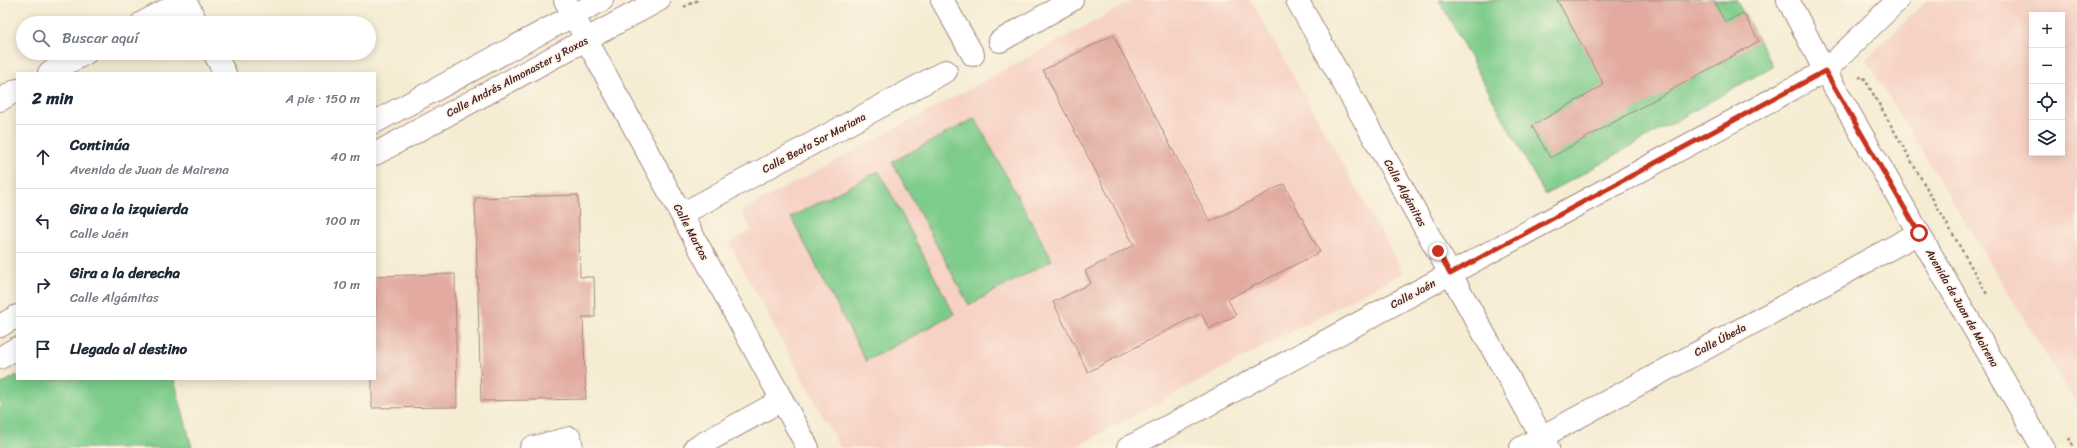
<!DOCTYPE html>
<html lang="es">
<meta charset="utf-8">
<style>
:root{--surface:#fff;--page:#f2f2f3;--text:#1f2937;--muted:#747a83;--line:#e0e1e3}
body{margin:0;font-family:Sriracha,sans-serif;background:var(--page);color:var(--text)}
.controls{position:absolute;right:12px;top:12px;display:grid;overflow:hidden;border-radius:0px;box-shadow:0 2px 10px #0003}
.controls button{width:36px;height:36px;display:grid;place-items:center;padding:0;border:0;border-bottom:1px solid var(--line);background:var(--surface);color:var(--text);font:20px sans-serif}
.stop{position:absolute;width:12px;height:12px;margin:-9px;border:3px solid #c8321e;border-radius:50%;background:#fff}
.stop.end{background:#c8321e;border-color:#fff;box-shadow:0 1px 4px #0008}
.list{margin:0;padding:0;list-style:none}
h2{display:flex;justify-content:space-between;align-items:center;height:52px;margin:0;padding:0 16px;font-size:17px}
h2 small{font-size:13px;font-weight:400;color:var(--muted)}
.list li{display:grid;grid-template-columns:26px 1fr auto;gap:12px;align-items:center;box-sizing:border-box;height:64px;padding:0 16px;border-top:1px solid var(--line)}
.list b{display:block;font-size:15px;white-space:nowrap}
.list p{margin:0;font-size:13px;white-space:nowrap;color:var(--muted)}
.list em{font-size:13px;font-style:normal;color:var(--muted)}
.icon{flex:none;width:22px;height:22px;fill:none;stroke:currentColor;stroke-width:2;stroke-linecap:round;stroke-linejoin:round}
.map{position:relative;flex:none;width:2077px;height:448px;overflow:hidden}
.search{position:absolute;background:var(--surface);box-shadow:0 2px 10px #0003;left:16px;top:16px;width:360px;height:44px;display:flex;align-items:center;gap:10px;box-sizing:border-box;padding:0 14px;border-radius:22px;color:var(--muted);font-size:15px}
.panel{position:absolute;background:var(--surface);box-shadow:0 2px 10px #0003;left:16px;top:72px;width:360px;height:308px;border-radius:0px}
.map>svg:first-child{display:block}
.built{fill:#f6d1c5;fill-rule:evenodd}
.green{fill:#7ecc8b;stroke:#64765b}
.building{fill:#e2aaa0}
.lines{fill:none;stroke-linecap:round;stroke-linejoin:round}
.pedestrian-casing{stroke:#a0867f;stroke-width:24}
.minor-casing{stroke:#a0867f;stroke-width:24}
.path{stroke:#a0867f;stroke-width:2.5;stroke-dasharray:3 3;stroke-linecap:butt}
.pedestrian{stroke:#fff;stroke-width:22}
.minor{stroke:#fff;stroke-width:22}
.route{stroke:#c8321e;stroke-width:5}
.labels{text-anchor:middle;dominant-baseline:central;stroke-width:3.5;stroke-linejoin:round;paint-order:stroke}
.street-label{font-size:11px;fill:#4a1f2b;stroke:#fcf5e5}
</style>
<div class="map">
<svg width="2077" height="448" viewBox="0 0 2077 448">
<rect width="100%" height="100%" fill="#fcf5e5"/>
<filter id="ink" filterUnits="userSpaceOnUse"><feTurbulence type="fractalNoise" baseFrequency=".025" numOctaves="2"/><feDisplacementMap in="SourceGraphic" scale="8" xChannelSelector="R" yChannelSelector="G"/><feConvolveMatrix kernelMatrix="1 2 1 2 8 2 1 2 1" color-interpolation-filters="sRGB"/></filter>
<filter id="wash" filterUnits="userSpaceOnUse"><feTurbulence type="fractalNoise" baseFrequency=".012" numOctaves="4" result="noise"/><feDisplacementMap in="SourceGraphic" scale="16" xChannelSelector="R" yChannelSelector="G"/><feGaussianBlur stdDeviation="0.9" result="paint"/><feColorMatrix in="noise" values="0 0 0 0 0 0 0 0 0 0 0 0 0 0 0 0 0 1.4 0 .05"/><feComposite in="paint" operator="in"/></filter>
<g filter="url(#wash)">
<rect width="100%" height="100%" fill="#f5ecd3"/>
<g class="built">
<path d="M1134,0H1251L1403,272L1074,448H840L729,243L751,230L742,211Z"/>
<path d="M1927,0H2077V406L1866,59ZM2032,15H2062V153H2032Z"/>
</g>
<g class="green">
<path d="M1439,0H1736L1773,66L1545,195Z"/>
<path d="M975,118L1052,260L969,305L892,162Z"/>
<path d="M879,171L954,314L866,361L791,217Z"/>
<path d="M17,375V379H174L192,448H2L0,439V385Z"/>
</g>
<g id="blocks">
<g class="building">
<path d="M1557,0H1713L1725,22L1743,13L1759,41L1550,158L1532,126L1604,85Z"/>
<path d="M1113,35L1210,222L1284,184L1320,252L1228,299L1236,315L1209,329L1201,313L1088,372L1053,302L1091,283L1085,271L1134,245L1043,70Z"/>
<path d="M578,195L580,277H594L595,317H583L586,399L481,401L475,198Z"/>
<path d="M455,274L457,407L372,408V379H375V276Z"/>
</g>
</g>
</g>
<g filter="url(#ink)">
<use href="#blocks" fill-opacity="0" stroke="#a0867f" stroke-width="1"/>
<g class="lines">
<defs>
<g id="pedestrian">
<path d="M185,0L197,23"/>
<path d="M942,0L973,55"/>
<path d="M214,53L225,73"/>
</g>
<g id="minor">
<path d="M565,0L808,448"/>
<path d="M1297,0L1548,448"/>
<path d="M1788,0L1825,71L2043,448"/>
<path d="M142,23L185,0"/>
<path d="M1000,41L1072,0"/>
<path d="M49,73L86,53"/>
<path d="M0,100L17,90"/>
<path d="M375,122L602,0"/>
<path d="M375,154L659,0"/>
<path d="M682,214L946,71"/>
<path d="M0,326L17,316"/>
<path d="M0,358L17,348"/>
<path d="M531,448L570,438L572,448"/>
<path d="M695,448L782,400"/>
<path d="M1128,448L1825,71L1898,0"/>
<path d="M1521,448L1919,233"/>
</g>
</defs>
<use href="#pedestrian" class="pedestrian-casing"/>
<use href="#minor" class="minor-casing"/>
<g class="path">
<path d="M684,7L698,0"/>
<path d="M1859,78L1863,76L1988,296"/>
<path d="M2069,438L2074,448"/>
</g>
<use href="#pedestrian" class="pedestrian"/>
<use href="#minor" class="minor"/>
</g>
</g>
<g class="lines" filter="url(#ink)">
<path class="route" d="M1438,251L1450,274L1825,71L1919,233"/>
</g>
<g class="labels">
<g class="street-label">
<text transform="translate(517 77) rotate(-28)">Calle Andrés Almonaster y Roxas</text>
<text transform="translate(814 143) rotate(-28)">Calle Beata Sor Mariana</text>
<text transform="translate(1405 193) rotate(61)">Calle Algámitas</text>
<text transform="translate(691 232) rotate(62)">Calle Martos</text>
<text transform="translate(1413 294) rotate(-28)">Calle Jaén</text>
<text transform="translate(1962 308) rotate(60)">Avenida de Juan de Mairena</text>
<text transform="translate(1720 340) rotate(-28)">Calle Úbeda</text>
</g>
</g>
</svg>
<div class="controls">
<button>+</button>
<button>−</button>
<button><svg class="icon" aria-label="locate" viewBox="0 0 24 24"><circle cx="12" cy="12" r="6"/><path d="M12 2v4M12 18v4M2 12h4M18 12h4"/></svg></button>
<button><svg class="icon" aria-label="layers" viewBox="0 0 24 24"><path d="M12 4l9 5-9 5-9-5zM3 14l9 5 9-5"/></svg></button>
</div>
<div class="stop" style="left:1919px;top:233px"></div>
<div class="stop end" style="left:1438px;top:251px"></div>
<div class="search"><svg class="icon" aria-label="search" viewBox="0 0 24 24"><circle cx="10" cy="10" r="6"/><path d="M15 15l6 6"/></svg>Buscar aquí</div>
<section class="panel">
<h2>2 min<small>A pie · 150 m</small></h2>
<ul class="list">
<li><svg class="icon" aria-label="ahead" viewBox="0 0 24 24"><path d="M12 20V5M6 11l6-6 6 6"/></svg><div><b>Continúa</b><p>Avenida de Juan de Mairena</p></div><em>40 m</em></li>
<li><svg class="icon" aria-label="left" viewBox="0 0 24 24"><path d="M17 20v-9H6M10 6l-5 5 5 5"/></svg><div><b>Gira a la izquierda</b><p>Calle Jaén</p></div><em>100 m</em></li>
<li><svg class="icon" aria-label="right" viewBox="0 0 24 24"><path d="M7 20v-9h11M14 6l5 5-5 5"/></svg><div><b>Gira a la derecha</b><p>Calle Algámitas</p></div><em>10 m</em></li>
<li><svg class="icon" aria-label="arrive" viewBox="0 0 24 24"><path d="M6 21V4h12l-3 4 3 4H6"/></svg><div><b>Llegada al destino</b></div></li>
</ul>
</section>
</div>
